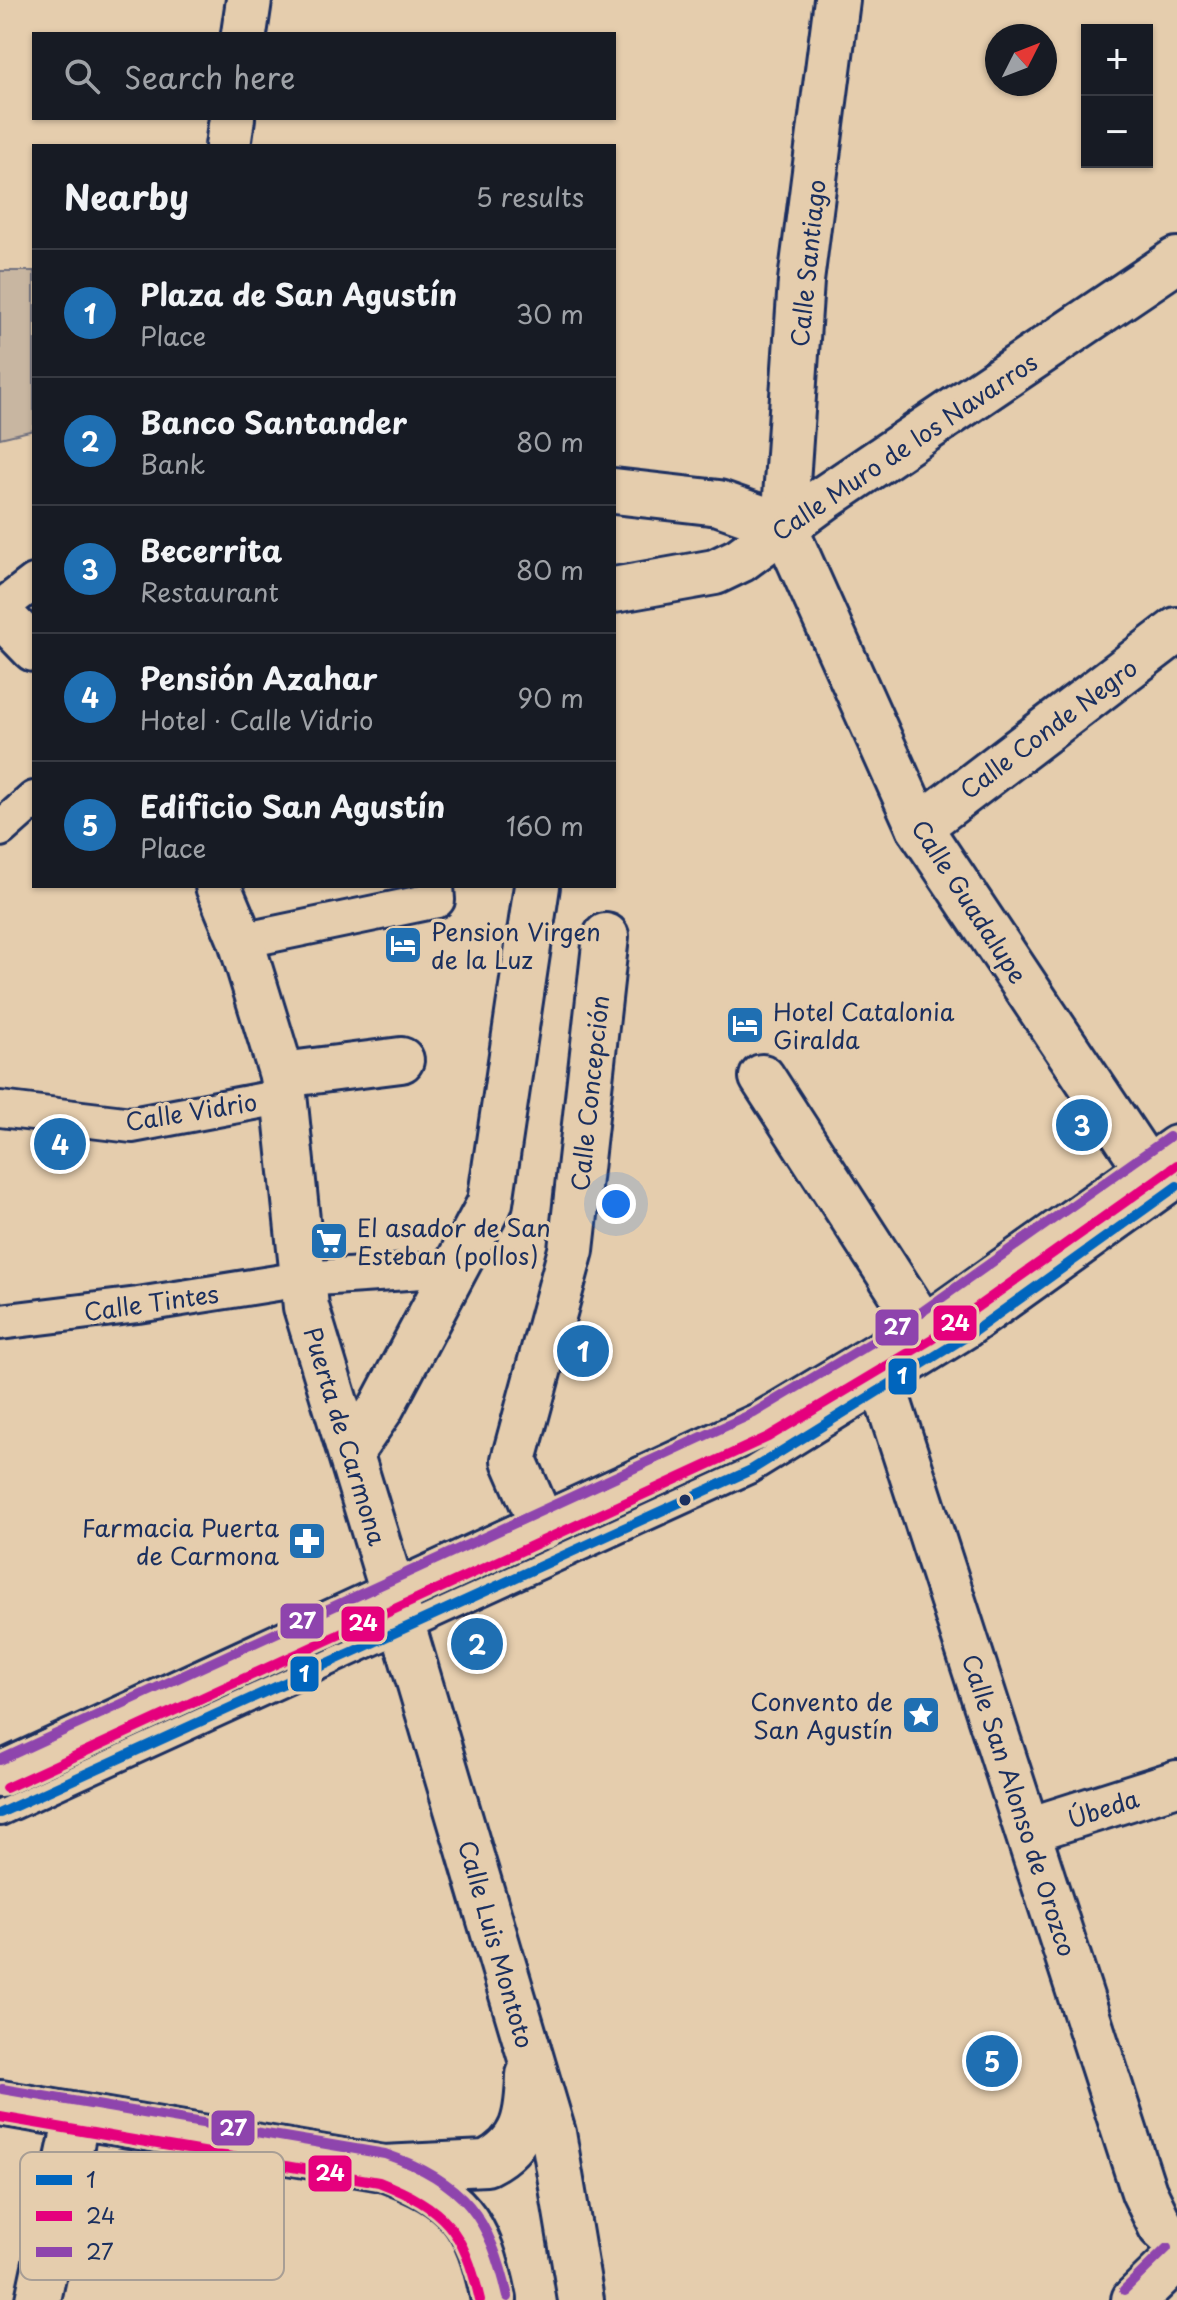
<!DOCTYPE html>
<meta charset="utf-8">
<style>
:root{--surface:#171b24;--page:#20242c;--text:#f1f3f6;--muted:#9ea1a6;--line:#363941;--accent:#1f6fb2}
body{margin:0;font-family:"Playpen Sans",sans-serif;background:var(--page);color:var(--text)}
.controls{position:absolute;right:24px;top:24px;display:grid;overflow:hidden;border-radius:0px;box-shadow:0 2px 6px #0004}
.controls button{width:72px;height:72px;display:grid;place-items:center;padding:0;border:0;border-bottom:2px solid var(--line);background:var(--surface);color:var(--text);font:40px sans-serif}
.compass{position:absolute;left:985px;top:24px;width:72px;height:72px;border-radius:50%;background:var(--surface);box-shadow:0 2px 6px #0004;rotate:48deg}
.you{position:absolute;left:616px;top:1204px;width:28px;height:28px;margin:-20px;border:6px solid #fff;border-radius:50%;background:#1a73e8;box-shadow:0 0 0 12px #1a73e833}
.badge{display:grid;place-items:center;width:52px;height:52px;border-radius:50%;background:var(--accent);color:#fff;font-size:26px;font-weight:700}
.pin{position:absolute;translate:-50% -50%;border:4px solid #fff;box-shadow:0 2px 8px #0006}
.list{margin:0;padding:0;list-style:none}
h2{display:flex;justify-content:space-between;align-items:center;height:104px;margin:0;padding:0 32px;font-size:34px}
h2 small{font-size:26px;font-weight:400;color:var(--muted)}
.list li{display:grid;grid-template-columns:52px 1fr auto;gap:24px;align-items:center;box-sizing:border-box;height:128px;padding:0 32px;border-top:2px solid var(--line)}
.list b{display:block;font-size:30px;white-space:nowrap}
.list p{margin:0;font-size:26px;white-space:nowrap;color:var(--muted)}
.list em{font-size:26px;font-style:normal;color:var(--muted)}
.icon{flex:none;width:44px;height:44px;fill:none;stroke:currentColor;stroke-width:2;stroke-linecap:round;stroke-linejoin:round}
.map{position:relative;flex:none;width:1177px;height:2300px;overflow:hidden}
.search{position:absolute;background:var(--surface);box-shadow:0 2px 6px #0004;left:32px;top:32px;width:584px;height:88px;display:flex;align-items:center;gap:20px;box-sizing:border-box;padding:0 28px;border-radius:0px;color:var(--muted);font-size:30px}
.panel{position:absolute;background:var(--surface);box-shadow:0 2px 6px #0004;left:32px;top:144px;width:584px;height:744px;border-radius:0px}
.map>svg:first-child{display:block}
.green{fill:#c8b6a1;stroke:#727280;stroke-width:2}
.lines{fill:none;stroke-linecap:round;stroke-linejoin:round}
.service-casing{stroke:#1b2f5e;stroke-width:30}
.pedestrian-casing{stroke:#1b2f5e;stroke-width:40}
.minor-casing{stroke:#1b2f5e;stroke-width:50}
.secondary-casing{stroke:#1b2f5e;stroke-width:50}
.primary-casing{stroke:#1b2f5e;stroke-width:50}
.service{stroke:#e5cdad;stroke-width:24}
.pedestrian{stroke:#e5cdad;stroke-width:34}
.minor{stroke:#e5cdad;stroke-width:44}
.secondary{stroke:#e5cdad;stroke-width:44}
.primary{stroke:#e5cdad;stroke-width:44}
.bus-1-casing{stroke:#e5cdad;stroke-width:16}
.bus-2-casing{stroke:#e5cdad;stroke-width:16}
.bus-3-casing{stroke:#e5cdad;stroke-width:16}
.bus-1{stroke:#0065bd;stroke-width:10}
.bus-2{stroke:#e5007d;stroke-width:10}
.bus-3{stroke:#8e44ad;stroke-width:10}
.bus-dot{fill:#1b2f5e;stroke:#e5cdad;stroke-width:3}
.labels{text-anchor:middle;dominant-baseline:central;stroke-width:7;stroke-linejoin:round;paint-order:stroke}
.street-label{font-size:24px;fill:#1b2f5e;stroke:#e5cdad}
.poi-label{font-size:24px;fill:#1b2f5e;stroke:#e5cdad;text-anchor:start}
.key{fill:#e5cdad;stroke:#a89e95;stroke-width:2}
.key-label{font-size:22px;fill:#1b2f5e}
.line-badge{stroke:#e5cdad;stroke-width:3}
.badge-label{font-size:22px;text-anchor:middle;font-weight:bold;fill:#fff}
</style>
<div class="map">
<svg width="1177" height="2300" viewBox="0 0 1177 2300">
<rect width="100%" height="100%" fill="#e5cdad"/>
<filter id="ink" filterUnits="userSpaceOnUse"><feTurbulence type="fractalNoise" baseFrequency=".0125" numOctaves="2"/><feDisplacementMap in="SourceGraphic" scale="16" xChannelSelector="R" yChannelSelector="G"/><feConvolveMatrix kernelMatrix="1 2 1 2 8 2 1 2 1" color-interpolation-filters="sRGB"/></filter>
<g filter="url(#ink)">
<path class="green" d="M0,271H34V430L0,438Z"/>
<g class="lines">
<defs>
<path id="service" d="M0,1813L751,1470L969,1335L1177,1186"/>
<g id="pedestrian">
<path d="M0,608L34,582"/>
<path d="M0,829L34,799"/>
<path d="M241,941L437,900L436,886"/>
<path d="M0,1109L132,1125L286,1096"/>
<path d="M0,1322L138,1305L302,1279L453,1269"/>
</g>
<g id="minor">
<path d="M837,0L801,281L784,526L919,827L1148,1170"/>
<path d="M244,34L249,0"/>
<path d="M228,146L232,118"/>
<path d="M614,491L719,503L784,526"/>
<path d="M614,590L715,572L740,560L823,499L1177,260"/>
<path d="M0,614L34,649"/>
<path d="M919,827L1177,630"/>
<path d="M218,886L241,941L282,1075L306,1307L393,1593"/>
<path d="M282,1075L401,1060"/>
<path d="M762,1077L924,1328"/>
<path d="M875,1360L1144,2192L1161,2227L1177,2242"/>
<path d="M351,1452L381,1408L490,1203L537,886"/>
<path d="M543,1527L514,1460L571,1250L606,936"/>
<path d="M1029,1830L1177,1783"/>
<path d="M38,2300L77,2117"/>
</g>
<g id="secondary">
<path d="M393,1593L553,2133L581,2300"/>
<path d="M383,2168L486,2163C525,2144 528,2114 529,2075"/>
</g>
<g id="primary">
<path d="M0,1775L761,1425L924,1328L1177,1148"/>
<path d="M0,2103L383,2168C459,2196 478,2220 494,2300"/>
<path d="M1134,2300L1177,2258"/>
</g>
</defs>
<use href="#service" class="service-casing"/>
<use href="#pedestrian" class="pedestrian-casing"/>
<use href="#minor" class="minor-casing"/>
<use href="#secondary" class="secondary-casing"/>
<use href="#primary" class="primary-casing"/>
<use href="#service" class="service"/>
<use href="#pedestrian" class="pedestrian"/>
<use href="#minor" class="minor"/>
<use href="#secondary" class="secondary"/>
<use href="#primary" class="primary"/>
<defs>
<path id="bus-1" d="M0,1813L751,1470L969,1335L1177,1186"/>
<g id="bus-2">
<path d="M6,1788L768,1437L932,1339L1177,1165"/>
<path d="M0,2117L379,2182C445,2208 464,2231 480,2300"/>
</g>
<g id="bus-3">
<path d="M0,1760L754,1413L916,1316L1169,1137"/>
<path d="M2,2089L385,2154C464,2181 490,2218 508,2297"/>
<path d="M1124,2290L1167,2248"/>
</g>
</defs>
<use href="#bus-1" class="bus-1-casing"/>
<use href="#bus-2" class="bus-2-casing"/>
<use href="#bus-3" class="bus-3-casing"/>
<use href="#bus-1" class="bus-1"/>
<use href="#bus-2" class="bus-2"/>
<use href="#bus-3" class="bus-3"/>
</g>
</g>
<defs>
<symbol id="hotel-square" viewBox="-11 -11 22 22"><rect x="-9" y="-9" width="18" height="18" rx="4" fill="#1f6fb2" stroke="#e5cdad"/><path d="M-6-4.5h1.5V1H6V5H4.5V3h-9V5H-6ZM-4 0a1.8 1.8 0 1 1 3.6 0ZM.5 0V-2.5h3Q6-2.5 6 0Z" fill="#fff"/></symbol>
<symbol id="supermarket-square" viewBox="-11 -11 22 22"><rect x="-9" y="-9" width="18" height="18" rx="4" fill="#1f6fb2" stroke="#e5cdad"/><path d="M-6-5.5h2.5l.6 2H6L4.5 2H-2.5L-4.4-4H-6ZM-1.5 3.2a1.3 1.3 0 1 0 .1 0ZM3 3.2a1.3 1.3 0 1 0 .1 0Z" fill="#fff"/></symbol>
<symbol id="pharmacy-square" viewBox="-11 -11 22 22"><rect x="-9" y="-9" width="18" height="18" rx="4" fill="#1f6fb2" stroke="#e5cdad"/><path d="M-2-6h4v4h4v4h-4v4h-4v-4h-4v-4h4Z" fill="#fff"/></symbol>
<symbol id="sight-square" viewBox="-11 -11 22 22"><rect x="-9" y="-9" width="18" height="18" rx="4" fill="#1f6fb2" stroke="#e5cdad"/><path d="M0-6L1.8-2.2L6-1.7L2.9 1.2L3.7 5.4L0 3.3L-3.7 5.4L-2.9 1.2L-6-1.7L-1.8-2.2Z" fill="#fff"/></symbol>
</defs>
<g fill-rule="evenodd">
<use href="#hotel-square" x="381" y="923" width="44" height="44"/>
<use href="#hotel-square" x="723" y="1003" width="44" height="44"/>
<use href="#supermarket-square" x="307" y="1219" width="44" height="44"/>
<use href="#pharmacy-square" x="285" y="1519" width="44" height="44"/>
<use href="#sight-square" x="899" y="1693" width="44" height="44"/>
</g>
<circle class="bus-dot" cx="685" cy="1500" r="7"/>
<g class="labels">
<g class="street-label">
<text transform="translate(807 263) rotate(-84)">Calle Santiago</text>
<text transform="translate(904 446) rotate(-34)">Calle Muro de los Navarros</text>
<text transform="translate(1048 728) rotate(-37)">Calle Conde Negro</text>
<text transform="translate(970 901) rotate(57)">Calle Guadalupe</text>
<text transform="translate(589 1093) rotate(-84)">Calle Concepción</text>
<text transform="translate(191 1111) rotate(-9)">Calle Vidrio</text>
<text transform="translate(151 1302) rotate(-8)">Calle Tintes</text>
<text transform="translate(346 1436) rotate(73)">Puerta de Carmona</text>
<text transform="translate(1020 1805) rotate(72)">Calle San Alonso de Orozco</text>
<text transform="translate(1103 1808) rotate(-18)">Úbeda</text>
<text transform="translate(497 1944) rotate(74)">Calle Luis Montoto</text>
</g>
<g class="poi-label">
<text x="431" y="931">Pension Virgen<tspan x="431" dy="28">de la Luz</tspan></text>
<text x="773" y="1011">Hotel Catalonia<tspan x="773" dy="28">Giralda</tspan></text>
<text x="357" y="1227">El asador de San<tspan x="357" dy="28">Esteban (pollos)</tspan></text>
<text x="279" y="1527" text-anchor="end">Farmacia Puerta<tspan x="279" dy="28">de Carmona</tspan></text>
<text x="893" y="1701" text-anchor="end">Convento de<tspan x="893" dy="28">San Agustín</tspan></text>
</g>
</g>
<rect x="20" y="2152" width="264" height="128" rx="12" class="key"/>
<rect x="36" y="2175" width="36" height="10" fill="#0065bd"/>
<rect x="36" y="2211" width="36" height="10" fill="#e5007d"/>
<rect x="36" y="2247" width="36" height="10" fill="#8e44ad"/>
<g class="key-label">
<text x="86" y="2188">1</text>
<text x="86" y="2224">24</text>
<text x="86" y="2260">27</text>
</g>
<g class="line-badge">
<rect x="932" y="1304" width="46" height="38" rx="8" fill="#e5007d"/>
<rect x="874" y="1308" width="46" height="39" rx="8" fill="#8e44ad"/>
<rect x="887" y="1357" width="31" height="39" rx="8" fill="#0065bd"/>
<rect x="279" y="1602" width="46" height="38" rx="8" fill="#8e44ad"/>
<rect x="340" y="1605" width="46" height="38" rx="8" fill="#e5007d"/>
<rect x="289" y="1655" width="31" height="38" rx="8" fill="#0065bd"/>
<rect x="210" y="2109" width="46" height="38" rx="8" fill="#8e44ad"/>
<rect x="307" y="2154" width="46" height="39" rx="8" fill="#e5007d"/>
</g>
<g class="badge-label">
<text x="955" y="1331">24</text>
<text x="897" y="1335">27</text>
<text x="902" y="1384">1</text>
<text x="302" y="1629">27</text>
<text x="363" y="1631">24</text>
<text x="304" y="1682">1</text>
<text x="233" y="2136">27</text>
<text x="330" y="2181">24</text>
</g>
</svg>
<div class="controls">
<button>+</button>
<button>−</button>
</div>
<svg class="compass" viewBox="-18 -18 36 36"><path d="M0-13l5 13h-10z" fill="#e53935"/><path d="M0 13l5-13h-10z" fill="#9ea1a6"/></svg>
<div class="you"></div>
<div class="pin badge" style="left:583px;top:1351px">1</div>
<div class="pin badge" style="left:477px;top:1644px">2</div>
<div class="pin badge" style="left:1082px;top:1125px">3</div>
<div class="pin badge" style="left:60px;top:1144px">4</div>
<div class="pin badge" style="left:992px;top:2061px">5</div>
<div class="search"><svg class="icon" aria-label="search" viewBox="0 0 24 24"><circle cx="10" cy="10" r="6"/><path d="M15 15l6 6"/></svg>Search here</div>
<section class="panel">
<h2>Nearby<small>5 results</small></h2>
<ul class="list">
<li><span class="badge">1</span><div><b>Plaza de San Agustín</b><p>Place</p></div><em>30 m</em></li>
<li><span class="badge">2</span><div><b>Banco Santander</b><p>Bank</p></div><em>80 m</em></li>
<li><span class="badge">3</span><div><b>Becerrita</b><p>Restaurant</p></div><em>80 m</em></li>
<li><span class="badge">4</span><div><b>Pensión Azahar</b><p>Hotel · Calle Vidrio</p></div><em>90 m</em></li>
<li><span class="badge">5</span><div><b>Edificio San Agustín</b><p>Place</p></div><em>160 m</em></li>
</ul>
</section>
</div>
